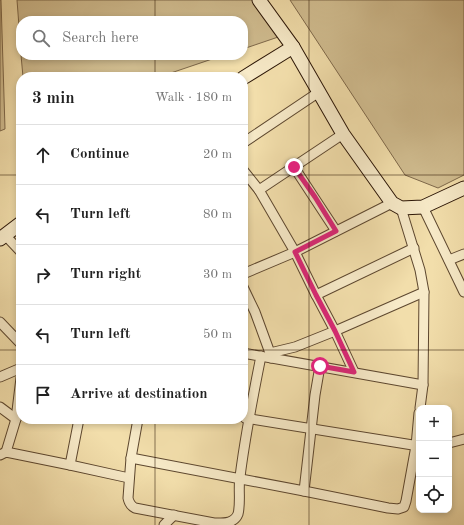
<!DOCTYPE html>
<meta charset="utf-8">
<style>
:root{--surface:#fff;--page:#f6f6f6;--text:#222;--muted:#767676;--line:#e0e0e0}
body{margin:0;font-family:"Old Standard TT",serif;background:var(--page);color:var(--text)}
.controls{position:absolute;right:12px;bottom:12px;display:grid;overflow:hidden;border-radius:8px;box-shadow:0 2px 6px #0003}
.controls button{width:36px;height:36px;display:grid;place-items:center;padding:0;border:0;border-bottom:1px solid var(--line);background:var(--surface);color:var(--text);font:20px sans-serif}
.stop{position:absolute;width:12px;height:12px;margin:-9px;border:3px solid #db2777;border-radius:50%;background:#fff}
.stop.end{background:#db2777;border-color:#fff;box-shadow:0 1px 4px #0008}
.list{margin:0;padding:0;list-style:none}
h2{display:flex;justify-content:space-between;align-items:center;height:52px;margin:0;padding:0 16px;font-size:17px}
h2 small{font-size:13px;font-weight:400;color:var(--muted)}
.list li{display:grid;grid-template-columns:26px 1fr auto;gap:12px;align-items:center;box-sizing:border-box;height:60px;padding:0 16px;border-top:1px solid var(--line)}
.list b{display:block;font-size:15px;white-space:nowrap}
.list em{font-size:13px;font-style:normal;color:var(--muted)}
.icon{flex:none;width:22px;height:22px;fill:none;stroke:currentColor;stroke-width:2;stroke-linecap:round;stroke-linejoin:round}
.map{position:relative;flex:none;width:464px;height:525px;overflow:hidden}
.search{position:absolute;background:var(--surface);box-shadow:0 2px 6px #0003;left:16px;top:16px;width:232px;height:44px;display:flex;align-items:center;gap:10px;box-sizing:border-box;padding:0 14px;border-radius:16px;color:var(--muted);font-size:15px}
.panel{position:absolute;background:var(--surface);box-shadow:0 2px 6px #0003;left:16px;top:72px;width:232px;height:352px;border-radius:16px}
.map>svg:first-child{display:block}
.green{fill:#d0bc8f;stroke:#7e684a}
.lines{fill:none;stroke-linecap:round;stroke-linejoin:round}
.street-casing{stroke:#5d472f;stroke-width:11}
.secondary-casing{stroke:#2b1506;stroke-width:15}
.street{stroke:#f7eac8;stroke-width:9}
.secondary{stroke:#f7eac8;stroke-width:13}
.route{stroke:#db2777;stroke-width:5}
.grid{fill:none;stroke:#2b1506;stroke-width:1;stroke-opacity:0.55}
</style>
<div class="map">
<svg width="464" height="525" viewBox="0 0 464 525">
<rect width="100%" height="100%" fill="#f2deab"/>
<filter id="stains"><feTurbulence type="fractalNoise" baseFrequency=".005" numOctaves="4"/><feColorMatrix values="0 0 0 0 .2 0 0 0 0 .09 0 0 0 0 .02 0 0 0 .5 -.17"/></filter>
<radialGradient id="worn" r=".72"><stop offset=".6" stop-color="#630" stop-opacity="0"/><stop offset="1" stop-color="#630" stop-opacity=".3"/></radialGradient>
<g class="green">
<path d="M0,0H1L5,129L0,131Z"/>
<path d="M17,0H260L287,34L243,49V21H21V53Z"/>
<path d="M290,0H464V175L438,188L405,175Z"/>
<path d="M21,55H224L159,77H23Z"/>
</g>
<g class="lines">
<defs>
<g id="street">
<path d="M243,143L319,92"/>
<path d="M294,167L336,231"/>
<path d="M243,170L259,190L295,252L316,295L335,331L354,372"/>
<path d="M259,190L343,134"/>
<path d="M423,207L464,292"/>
<path d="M401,208L420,270L424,292L423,385L420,408"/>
<path d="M5,235L21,252"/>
<path d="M449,260L464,254"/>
<path d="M243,274L295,252L392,203"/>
<path d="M243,287L255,312L270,353L271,358"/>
<path d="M316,295L414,248"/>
<path d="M0,322L21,344"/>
<path d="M243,353L423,385"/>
<path d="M270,353L295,347L335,331L424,292"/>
<path d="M0,377L21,368"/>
<path d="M0,407L16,419"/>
<path d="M245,418L419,446"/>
<path d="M138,419L131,458L128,498C129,503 131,506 135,508L214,523C223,523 234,524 238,514C241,503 238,488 240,477C245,436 253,396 261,356"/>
<path d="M449,443L464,439"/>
<path d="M6,452L16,419L21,378"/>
<path d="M0,455L6,452L70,465L129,478"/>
<path d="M131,458L304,491L388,508L398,509L404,507L406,501L416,446L419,413"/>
<path d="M70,465L79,419"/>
<path d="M304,491L315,395L320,366"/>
<path d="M164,525L174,515"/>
</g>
<g id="secondary">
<path d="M259,0L293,47L343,134L392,203L401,208L423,207L464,188"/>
<path d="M243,78L293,47"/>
<path d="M0,239L21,223"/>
</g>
</defs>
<use href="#street" class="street-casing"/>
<use href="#secondary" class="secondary-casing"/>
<use href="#street" class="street"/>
<use href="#secondary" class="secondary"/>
</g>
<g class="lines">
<path class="route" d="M294,167L315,197L336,231L295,252L316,295L335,331L354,372L320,366"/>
</g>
<path class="grid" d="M155,0V21M309,0V525M155,55V77M0,175H21M243,175H464M0,350H21M243,350H464M155,419V525"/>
<rect width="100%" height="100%" filter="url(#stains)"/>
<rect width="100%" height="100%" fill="url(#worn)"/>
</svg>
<div class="controls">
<button>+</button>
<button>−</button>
<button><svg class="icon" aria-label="locate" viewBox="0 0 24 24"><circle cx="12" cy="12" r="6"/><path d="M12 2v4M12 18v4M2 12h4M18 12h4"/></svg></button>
</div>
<div class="stop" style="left:320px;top:366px"></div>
<div class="stop end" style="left:294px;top:167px"></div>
<div class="search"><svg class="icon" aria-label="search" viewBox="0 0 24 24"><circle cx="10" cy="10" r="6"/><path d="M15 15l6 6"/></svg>Search here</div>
<section class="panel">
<h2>3 min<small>Walk · 180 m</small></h2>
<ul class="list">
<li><svg class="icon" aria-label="ahead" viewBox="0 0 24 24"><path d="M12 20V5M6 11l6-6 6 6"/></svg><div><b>Continue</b></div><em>20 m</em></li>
<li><svg class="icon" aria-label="left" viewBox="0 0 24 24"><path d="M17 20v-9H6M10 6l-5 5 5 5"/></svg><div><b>Turn left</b></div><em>80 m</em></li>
<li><svg class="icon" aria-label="right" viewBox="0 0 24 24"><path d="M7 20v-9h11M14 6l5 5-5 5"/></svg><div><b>Turn right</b></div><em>30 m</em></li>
<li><svg class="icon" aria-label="left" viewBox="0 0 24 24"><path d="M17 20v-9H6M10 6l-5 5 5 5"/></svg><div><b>Turn left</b></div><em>50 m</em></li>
<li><svg class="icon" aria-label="arrive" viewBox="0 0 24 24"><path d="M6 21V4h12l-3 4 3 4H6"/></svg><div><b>Arrive at destination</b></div></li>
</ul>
</section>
</div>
